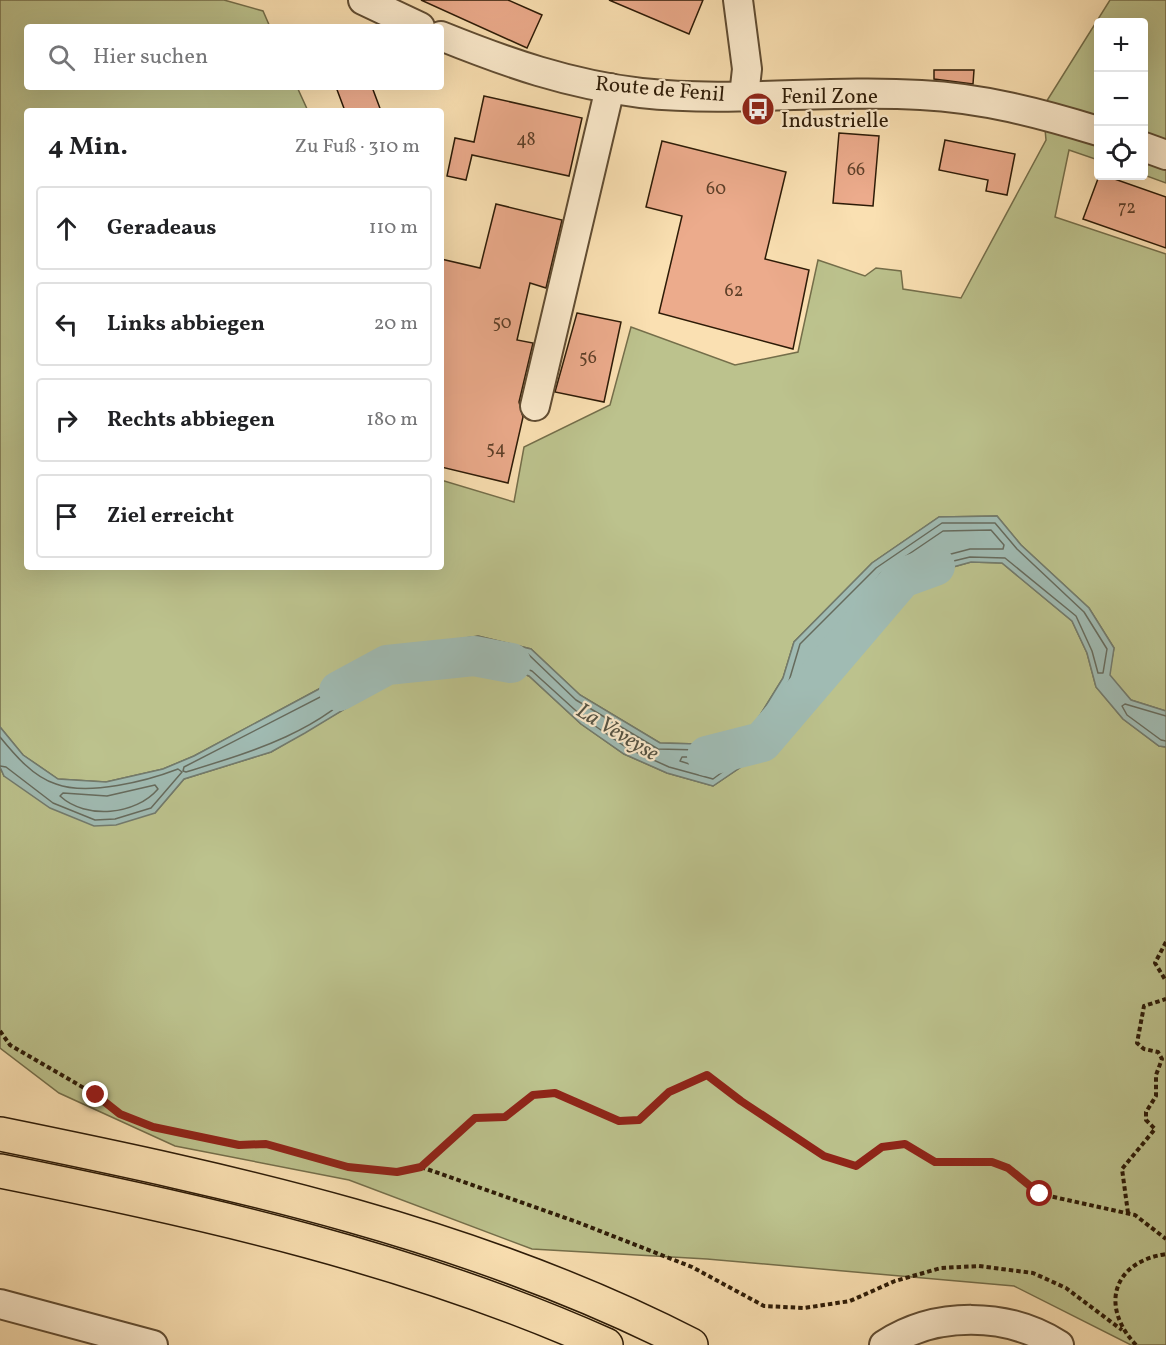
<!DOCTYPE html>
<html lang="de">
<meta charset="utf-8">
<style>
:root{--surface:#fff;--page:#f6f6f6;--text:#202124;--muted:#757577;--line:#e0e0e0}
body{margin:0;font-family:Vollkorn,serif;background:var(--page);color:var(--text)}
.controls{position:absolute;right:18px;top:18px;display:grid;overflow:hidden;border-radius:6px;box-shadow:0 6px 24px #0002}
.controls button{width:54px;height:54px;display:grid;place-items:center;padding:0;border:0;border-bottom:2px solid var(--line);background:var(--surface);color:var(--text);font:30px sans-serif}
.stop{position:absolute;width:18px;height:18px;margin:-14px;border:4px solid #8f2418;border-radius:50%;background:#fff}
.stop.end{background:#8f2418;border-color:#fff;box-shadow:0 2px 6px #0008}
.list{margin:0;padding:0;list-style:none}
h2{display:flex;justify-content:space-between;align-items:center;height:78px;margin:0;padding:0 24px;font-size:26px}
h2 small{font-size:20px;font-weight:400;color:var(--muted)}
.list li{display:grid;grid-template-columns:39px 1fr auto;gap:18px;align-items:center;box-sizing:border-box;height:84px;margin:0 12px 12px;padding:0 12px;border:2px solid var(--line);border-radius:6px}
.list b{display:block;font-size:22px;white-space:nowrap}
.list em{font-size:20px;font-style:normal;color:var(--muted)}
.icon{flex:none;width:33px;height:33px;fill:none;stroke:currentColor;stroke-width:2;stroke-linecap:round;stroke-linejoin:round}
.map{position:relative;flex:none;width:1166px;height:1345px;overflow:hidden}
.search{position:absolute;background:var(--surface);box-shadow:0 6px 24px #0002;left:24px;top:24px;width:420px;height:66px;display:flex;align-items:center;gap:15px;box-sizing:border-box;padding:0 21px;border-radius:6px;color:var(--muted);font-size:22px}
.panel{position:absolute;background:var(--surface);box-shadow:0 6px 24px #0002;left:24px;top:108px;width:420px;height:462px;border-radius:6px}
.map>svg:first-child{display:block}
.green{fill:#bcc28d;stroke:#746e4a;stroke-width:1.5}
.water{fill:#a0bbb3;stroke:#727b6e;stroke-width:1.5}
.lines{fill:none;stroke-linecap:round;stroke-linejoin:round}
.shore{stroke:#666b5d;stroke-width:1.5}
.river{stroke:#a0bbb3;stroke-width:40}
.building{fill:#ecab8c;stroke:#2d1b07;stroke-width:1.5}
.minor-casing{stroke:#604c32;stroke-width:32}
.highway-casing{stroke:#2d1b07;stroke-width:36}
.path{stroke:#2d1b07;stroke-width:4;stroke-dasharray:4.5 3;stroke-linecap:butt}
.minor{stroke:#fcebcd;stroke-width:28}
.highway{stroke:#fae0b2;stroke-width:33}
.route{stroke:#8f2418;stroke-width:8}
.labels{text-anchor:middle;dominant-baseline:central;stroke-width:4.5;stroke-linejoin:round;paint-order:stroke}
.number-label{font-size:18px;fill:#5d3f28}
.street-label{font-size:21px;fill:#2d1b07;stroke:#fcebcd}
.poi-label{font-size:21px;fill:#2d1b07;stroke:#fcebcd;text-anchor:start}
.water-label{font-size:22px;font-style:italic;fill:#555343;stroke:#fcebcd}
</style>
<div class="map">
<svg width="1166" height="1345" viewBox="0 0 1166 1345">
<rect width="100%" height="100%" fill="#fae0b2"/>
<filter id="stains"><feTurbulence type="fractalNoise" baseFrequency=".00333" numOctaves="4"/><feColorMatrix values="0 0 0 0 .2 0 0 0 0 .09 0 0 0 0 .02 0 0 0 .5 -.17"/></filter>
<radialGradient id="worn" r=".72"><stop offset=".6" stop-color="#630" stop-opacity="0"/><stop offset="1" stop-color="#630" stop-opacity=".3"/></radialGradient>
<g class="green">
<path d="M0,0H224L263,11L270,27H27V87H297L308,111H27V567H441V480L514,502L524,447L610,405L631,327L735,365L798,352L818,260L865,276L876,268L901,271L903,289L961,298L1046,140L1043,107L1110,0H1166V183L1144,175V22H1098V160L1069,150L1055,217L1166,254V711L1131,700L1109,675L1114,648L1089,608L1021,545L997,516L939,517L872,563L794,642L783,678L749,733L699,744L660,743L580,695L531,649L478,636L360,670L319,689L194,756L163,769L106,782L58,779L23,755L0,727Z"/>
<path d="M971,562L1002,563L1072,621L1087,653L1096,687L1123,719L1159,746L1166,747V1345H1131L1014,1286L707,1259L532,1249L349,1180L175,1146L59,1093L0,1048V767L4,776L155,813L184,779L271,752L353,704L387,665L474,656L529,676L581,724L624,754L667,773L713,786L741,767L799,699L839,639L877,599L935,572Z"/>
</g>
<path class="water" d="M997,516L1021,545L1089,608L1114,648L1110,675L1131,700L1166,711V747L1159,746L1123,719L1096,687L1087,653L1072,621L1002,563L971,562L935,572L877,599L839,639L799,699L741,767L713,786L667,773L624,754L581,724L529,676L474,656L387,665L353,704L305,733L271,752L184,779L155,813L116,825L94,826L50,808L4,776L0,767V727L23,755L58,779L106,782L163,769L194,756L319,689L360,670L426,644L478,636L531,649L580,695L660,743L699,744L749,733L783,678L794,642L872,563L939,517Z"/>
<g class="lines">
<g class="shore">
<path d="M942,523H995L1017,549L1084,612L1107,649L1103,673H1098L1092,651L1076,616L1005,558L970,557L933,566L873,594L834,635L794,695L766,727L762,728V724L789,681L800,644L876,568Z"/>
<path d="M991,530L1004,545L1003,549H970L932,559L879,583L875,581L881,573L943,531Z"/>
<path d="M478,642L528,654L576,700L658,749L700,750L750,738L753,742L736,762L713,779L669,767L627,748L585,719L532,671L475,650L455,652L452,650L454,646Z"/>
<path d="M363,675L366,680C320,732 251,752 186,772L183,771L184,767Z"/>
<path d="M1166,716L1125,704L1122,706L1127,715L1161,740L1166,741"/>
<path d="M0,737C14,754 33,777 56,784C88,796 147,781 178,769L182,772L151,808L115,819L95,820L53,803L6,767L0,766"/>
<path d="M730,751L732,756L711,771L680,761L682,757H701Z"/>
<path d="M155,785L158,789C136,815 86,820 60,796L63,793L107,796Z"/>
</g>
<g class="river">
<path d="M339,691L387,665L474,656L511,663"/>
<path d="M707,756L762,742L902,578L935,566"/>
</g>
</g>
<g class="building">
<path d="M421,0H508L542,15L527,48Z"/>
<path d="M609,0H703L689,34Z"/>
<path d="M934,70H974L973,84L934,79Z"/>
<path d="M336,87H372L381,111H345Z"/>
<path d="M484,96L582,118L569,176L472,155L466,180L447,176L455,138L474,142Z"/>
<path d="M839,133L879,136L873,206L833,203Z"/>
<path d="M945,140L1015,154L1007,195L986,191L988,180L939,170Z"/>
<path d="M662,141L786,172L765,259L809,270L793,349L659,313L682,216L646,207Z"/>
<path d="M1099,176H1106L1166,197V248L1083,219Z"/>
<path d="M496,204L562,220L546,288L530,283L517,340L533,343L519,402L523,417L508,483L441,467V259L480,268Z"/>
<path d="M577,313L621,322L604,402L555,392Z"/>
</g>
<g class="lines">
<defs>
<g id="minor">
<path d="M363,0L420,27"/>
<path d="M738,0L747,69L744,96"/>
<path d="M441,36C508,63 568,84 641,93C734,103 828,89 921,95C982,98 1040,113 1098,131"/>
<path d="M1144,147L1166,155"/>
<path d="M535,406L610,88"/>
<path d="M0,1304L153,1345"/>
<path d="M884,1345C936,1311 1007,1312 1059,1345"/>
</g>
<g id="highway">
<path d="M0,1134C236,1182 475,1234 691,1345"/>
<path d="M0,1171C206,1212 414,1259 606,1345"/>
</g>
</defs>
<use href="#minor" class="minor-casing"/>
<use href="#highway" class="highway-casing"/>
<g class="path">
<path d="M1166,942L1155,963L1166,981"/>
<path d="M0,1031L10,1045L96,1095L120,1114L153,1127L200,1138L239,1145L265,1144L348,1167L397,1172L421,1167L475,1117H505L533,1095L555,1093L619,1121L639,1120L669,1092L707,1075L741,1101L824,1156L856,1166L882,1147L905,1144L935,1162H992L1008,1168L1040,1194L1135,1215L1166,1239"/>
<path d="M421,1167L577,1222L692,1267L764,1306L804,1308L850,1301L895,1281L941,1268L979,1266L1033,1273L1066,1288L1122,1330"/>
<path d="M1128,1213L1122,1169L1155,1129L1146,1120V1112L1156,1096V1075L1162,1059L1158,1052L1144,1049L1137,1043L1144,1006L1166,999"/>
<path d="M1136,1345C1100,1307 1112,1262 1166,1254"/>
</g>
<use href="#minor" class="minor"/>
<use href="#highway" class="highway"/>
</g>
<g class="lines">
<path class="route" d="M96,1095L120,1114L153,1127L239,1145L266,1144L348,1167L397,1172L421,1167L475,1118L505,1117L533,1095L555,1093L619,1121L639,1120L669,1092L707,1075L741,1101L824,1156L856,1166L882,1147L905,1144L935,1162H992L1008,1168L1040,1194"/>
</g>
<defs>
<symbol id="bus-disc" viewBox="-11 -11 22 22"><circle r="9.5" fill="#8f2418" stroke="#fcebcd"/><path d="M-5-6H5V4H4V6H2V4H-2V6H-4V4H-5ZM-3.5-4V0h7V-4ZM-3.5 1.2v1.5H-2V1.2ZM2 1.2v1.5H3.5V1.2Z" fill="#fff"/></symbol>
</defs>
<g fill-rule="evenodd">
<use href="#bus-disc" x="739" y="90" width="38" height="38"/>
</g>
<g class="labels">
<g class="number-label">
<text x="526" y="140">48</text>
<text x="856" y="170">66</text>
<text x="716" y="189">60</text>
<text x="1127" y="208">72</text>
<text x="734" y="291">62</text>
<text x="502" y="323">50</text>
<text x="588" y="358">56</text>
<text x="496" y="449">54</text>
</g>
<g class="street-label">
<text transform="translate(660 90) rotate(5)">Route de Fenil</text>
</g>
<g class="poi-label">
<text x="781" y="97">Fenil Zone<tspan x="781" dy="24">Industrielle</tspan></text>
</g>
<g class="water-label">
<text transform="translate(617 733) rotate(31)">La Veveyse</text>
</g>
</g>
<rect width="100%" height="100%" filter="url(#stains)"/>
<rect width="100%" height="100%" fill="url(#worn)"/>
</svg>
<div class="controls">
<button>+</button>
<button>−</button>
<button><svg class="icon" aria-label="locate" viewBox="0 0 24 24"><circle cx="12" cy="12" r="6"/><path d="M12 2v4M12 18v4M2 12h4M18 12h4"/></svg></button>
</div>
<div class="stop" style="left:1040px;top:1194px"></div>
<div class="stop end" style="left:96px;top:1095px"></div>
<div class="search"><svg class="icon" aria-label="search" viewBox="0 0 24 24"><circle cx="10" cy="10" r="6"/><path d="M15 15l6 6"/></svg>Hier suchen</div>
<section class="panel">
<h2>4 Min.<small>Zu Fuß · 310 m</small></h2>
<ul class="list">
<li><svg class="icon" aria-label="ahead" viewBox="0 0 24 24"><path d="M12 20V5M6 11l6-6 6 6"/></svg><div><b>Geradeaus</b></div><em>110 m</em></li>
<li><svg class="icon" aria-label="left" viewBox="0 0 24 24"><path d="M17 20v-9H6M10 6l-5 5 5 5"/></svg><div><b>Links abbiegen</b></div><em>20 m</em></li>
<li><svg class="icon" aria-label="right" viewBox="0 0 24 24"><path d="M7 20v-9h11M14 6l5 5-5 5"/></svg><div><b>Rechts abbiegen</b></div><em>180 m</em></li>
<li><svg class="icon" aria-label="arrive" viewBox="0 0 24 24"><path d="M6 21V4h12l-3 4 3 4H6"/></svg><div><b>Ziel erreicht</b></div></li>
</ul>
</section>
</div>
